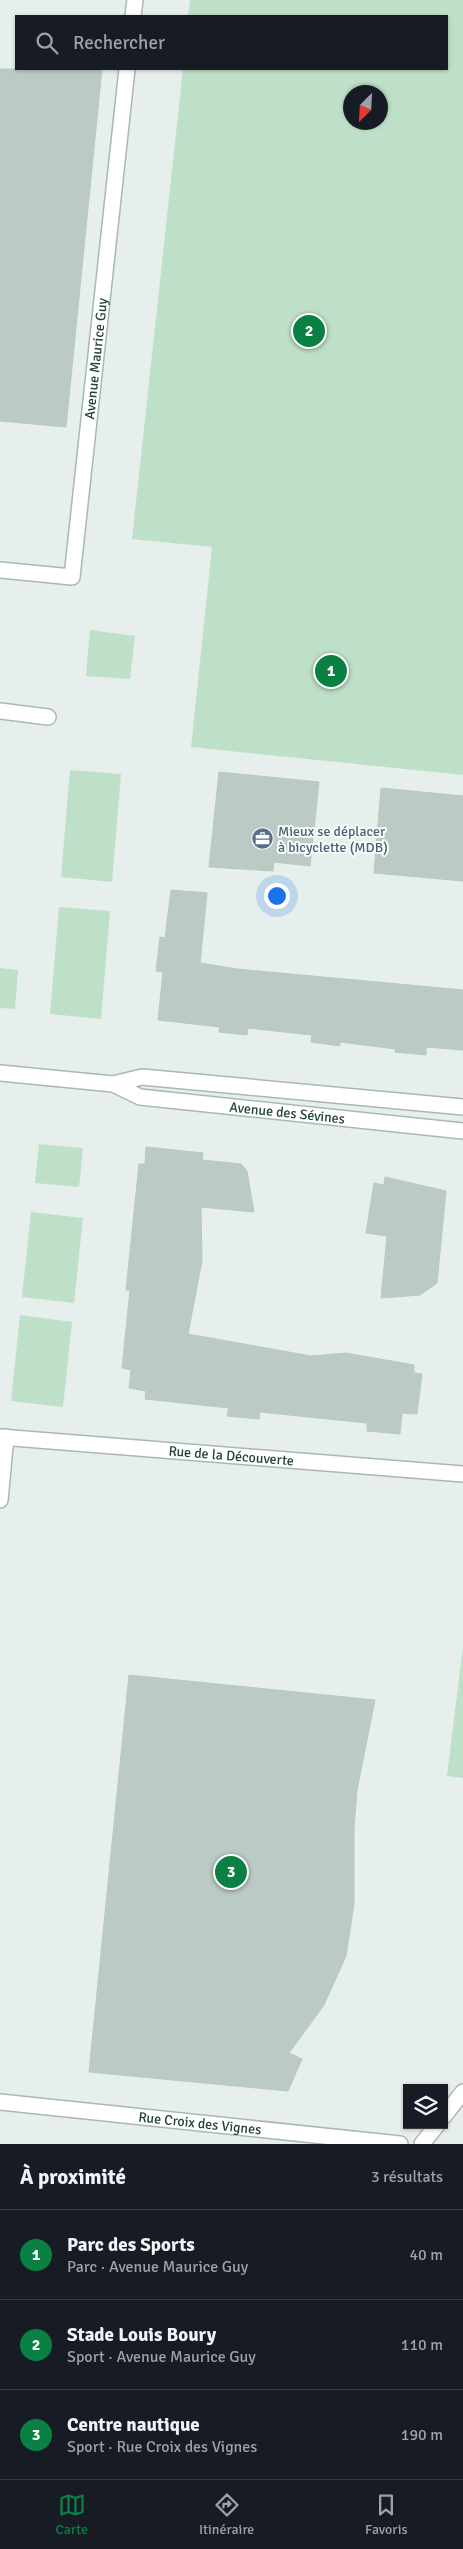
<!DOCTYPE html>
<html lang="fr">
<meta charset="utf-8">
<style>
:root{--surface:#171b24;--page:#20242c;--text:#f1f3f6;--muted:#9ea1a6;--line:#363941;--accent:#0b8043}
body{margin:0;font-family:Signika,sans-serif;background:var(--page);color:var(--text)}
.controls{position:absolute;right:15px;bottom:15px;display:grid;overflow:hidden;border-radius:0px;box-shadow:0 1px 4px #0004}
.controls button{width:45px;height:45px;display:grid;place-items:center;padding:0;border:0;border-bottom:1px solid var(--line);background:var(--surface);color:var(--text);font:25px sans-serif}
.compass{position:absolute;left:343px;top:85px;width:45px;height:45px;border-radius:50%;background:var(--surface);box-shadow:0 1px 4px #0004;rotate:204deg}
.you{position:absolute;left:276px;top:895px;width:18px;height:18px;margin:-12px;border:4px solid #fff;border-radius:50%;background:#1a73e8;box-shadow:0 0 0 8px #1a73e833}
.badge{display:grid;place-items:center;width:32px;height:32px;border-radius:50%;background:var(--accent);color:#fff;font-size:16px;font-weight:700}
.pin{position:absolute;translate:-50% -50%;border:2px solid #fff;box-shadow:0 1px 5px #0006}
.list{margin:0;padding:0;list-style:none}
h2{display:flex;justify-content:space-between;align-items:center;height:65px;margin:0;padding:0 20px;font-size:21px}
h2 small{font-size:16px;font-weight:400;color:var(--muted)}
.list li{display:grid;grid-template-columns:32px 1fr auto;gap:15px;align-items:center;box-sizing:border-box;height:90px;padding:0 20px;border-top:1px solid var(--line)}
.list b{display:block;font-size:19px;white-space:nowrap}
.list p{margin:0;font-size:16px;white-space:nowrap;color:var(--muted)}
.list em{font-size:16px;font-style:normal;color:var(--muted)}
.icon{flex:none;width:28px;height:28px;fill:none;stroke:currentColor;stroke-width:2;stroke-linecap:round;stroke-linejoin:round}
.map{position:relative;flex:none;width:463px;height:2144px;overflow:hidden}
.search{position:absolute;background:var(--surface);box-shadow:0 1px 4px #0004;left:15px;right:15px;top:15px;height:55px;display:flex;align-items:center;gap:12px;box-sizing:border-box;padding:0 18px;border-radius:0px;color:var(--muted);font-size:19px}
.sheet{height:335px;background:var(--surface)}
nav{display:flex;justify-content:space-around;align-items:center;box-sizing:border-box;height:70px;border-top:1px solid var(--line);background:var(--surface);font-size:14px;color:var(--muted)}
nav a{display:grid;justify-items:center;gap:2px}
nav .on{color:var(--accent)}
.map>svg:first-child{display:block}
.green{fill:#bfe0c8;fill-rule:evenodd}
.building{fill:#bbcac4;stroke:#b8c9c2}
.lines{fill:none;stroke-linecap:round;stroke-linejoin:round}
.minor-casing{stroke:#a8b8b2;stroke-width:18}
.minor{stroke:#fff;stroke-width:15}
.labels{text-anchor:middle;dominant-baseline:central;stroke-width:4;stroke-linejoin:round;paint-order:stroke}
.street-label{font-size:14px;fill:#24423a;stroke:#f7fbf9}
.service-label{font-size:14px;fill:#4e5e75;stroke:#f7fbf9;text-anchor:start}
</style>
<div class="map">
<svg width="463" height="2144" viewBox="0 0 463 2144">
<rect width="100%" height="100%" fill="#e6efeb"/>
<g class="green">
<path d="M190,0H463V775L191,747L212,547L132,539L183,69H447V16H188ZM350,92H380V122H350Z"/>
<path d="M90,630L135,636L130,679L86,676Z"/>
<path d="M70,770L121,774L112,882L61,877Z"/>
<path d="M59,907L110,911L101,1019L50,1014Z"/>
<path d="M0,968L18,970L15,1009L0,1008Z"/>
<path d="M39,1144L83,1148L79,1187L35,1183Z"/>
<path d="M31,1212L83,1218L74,1303L22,1297Z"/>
<path d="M20,1315L72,1322L63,1407L11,1401Z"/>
<path d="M463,1647V1778L447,1776Z"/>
</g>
<g class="building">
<path d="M0,69H102L66,427L0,421Z"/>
<path d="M219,772L319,782L310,866L274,862L273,871L209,867Z"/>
<path d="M381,788L463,796V881L374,873Z"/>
<path d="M171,890L207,893L200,963L237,969L463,990V1050L426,1047V1055L395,1052L396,1049L340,1042V1046L311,1042L312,1035L248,1028L247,1035L219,1032L220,1027L158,1020L163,972L156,971L160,937L165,938Z"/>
<path d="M146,1147L203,1153L202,1160L241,1164L247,1171L254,1212L201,1207L202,1261L188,1334L311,1356L346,1353L414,1365V1373L422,1374L417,1414L402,1413L400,1434L367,1431V1423L260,1412L259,1419L227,1416L229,1408L145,1399L146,1391L129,1388L131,1370L122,1368L130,1290H126L139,1164H145Z"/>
<path d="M385,1177L446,1191L437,1283L420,1295L381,1298L387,1236L366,1233L374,1183L384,1185Z"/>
<path d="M129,1675L375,1700L357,1790L354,1828V1904L346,1956L324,2005L289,2053L302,2059L288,2091L89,2072Z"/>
</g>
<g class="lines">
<defs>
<g id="minor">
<path d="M133,16L135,0"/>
<path id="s1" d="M0,570L72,577L127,69"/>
<path d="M0,711L48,717"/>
<path d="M0,1073L113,1084L142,1077L463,1107"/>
<path id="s2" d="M113,1084L140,1097L463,1131"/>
<path id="s3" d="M0,1437L463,1474"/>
<path d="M0,1500L6,1437"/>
<path id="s4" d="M0,2102L400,2144"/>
<path d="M444,2116L463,2092"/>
<path d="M422,2144L437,2125"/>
</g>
</defs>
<use href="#minor" class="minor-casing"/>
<use href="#minor" class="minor"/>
</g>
<defs>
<symbol id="office-disc" viewBox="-11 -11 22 22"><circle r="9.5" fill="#5c6f8a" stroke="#f7fbf9"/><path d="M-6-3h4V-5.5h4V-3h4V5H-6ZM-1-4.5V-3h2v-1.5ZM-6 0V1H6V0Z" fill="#fff"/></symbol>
</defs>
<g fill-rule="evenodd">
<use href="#office-disc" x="250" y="826" width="25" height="25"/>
</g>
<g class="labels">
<g class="street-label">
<text stroke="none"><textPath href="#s1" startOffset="292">Avenue Maurice Guy</textPath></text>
<text stroke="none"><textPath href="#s2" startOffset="178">Avenue des Sévines</textPath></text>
<text stroke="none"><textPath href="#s3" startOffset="232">Rue de la Découverte</textPath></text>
<text stroke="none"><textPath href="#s4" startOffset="201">Rue Croix des Vignes</textPath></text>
</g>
<g class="service-label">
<text x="278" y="831">Mieux se déplacer<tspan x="278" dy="16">à bicyclette (MDB)</tspan></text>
</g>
</g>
</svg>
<div class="controls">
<button><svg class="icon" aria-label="layers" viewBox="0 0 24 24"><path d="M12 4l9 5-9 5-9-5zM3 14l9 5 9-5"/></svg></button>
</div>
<svg class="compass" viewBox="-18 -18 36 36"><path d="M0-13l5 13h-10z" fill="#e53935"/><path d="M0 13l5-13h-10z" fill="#9ea1a6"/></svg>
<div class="you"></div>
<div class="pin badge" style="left:331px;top:671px">1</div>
<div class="pin badge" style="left:309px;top:331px">2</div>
<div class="pin badge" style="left:231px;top:1872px">3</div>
<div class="search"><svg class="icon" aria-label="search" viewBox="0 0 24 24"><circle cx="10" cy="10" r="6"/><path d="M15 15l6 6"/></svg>Rechercher</div>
</div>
<section class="sheet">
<h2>À proximité<small>3 résultats</small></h2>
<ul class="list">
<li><span class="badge">1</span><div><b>Parc des Sports</b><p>Parc · Avenue Maurice Guy</p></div><em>40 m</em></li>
<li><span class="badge">2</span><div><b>Stade Louis Boury</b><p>Sport · Avenue Maurice Guy</p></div><em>110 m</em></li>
<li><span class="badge">3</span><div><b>Centre nautique</b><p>Sport · Rue Croix des Vignes</p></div><em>190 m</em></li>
</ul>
</section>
<nav>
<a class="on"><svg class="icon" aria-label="map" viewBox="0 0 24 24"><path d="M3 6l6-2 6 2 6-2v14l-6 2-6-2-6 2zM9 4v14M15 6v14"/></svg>Carte</a>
<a><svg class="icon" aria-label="directions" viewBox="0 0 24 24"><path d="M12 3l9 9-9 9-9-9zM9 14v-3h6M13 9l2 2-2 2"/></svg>Itinéraire</a>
<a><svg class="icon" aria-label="saved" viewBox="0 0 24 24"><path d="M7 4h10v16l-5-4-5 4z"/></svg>Favoris</a>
</nav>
